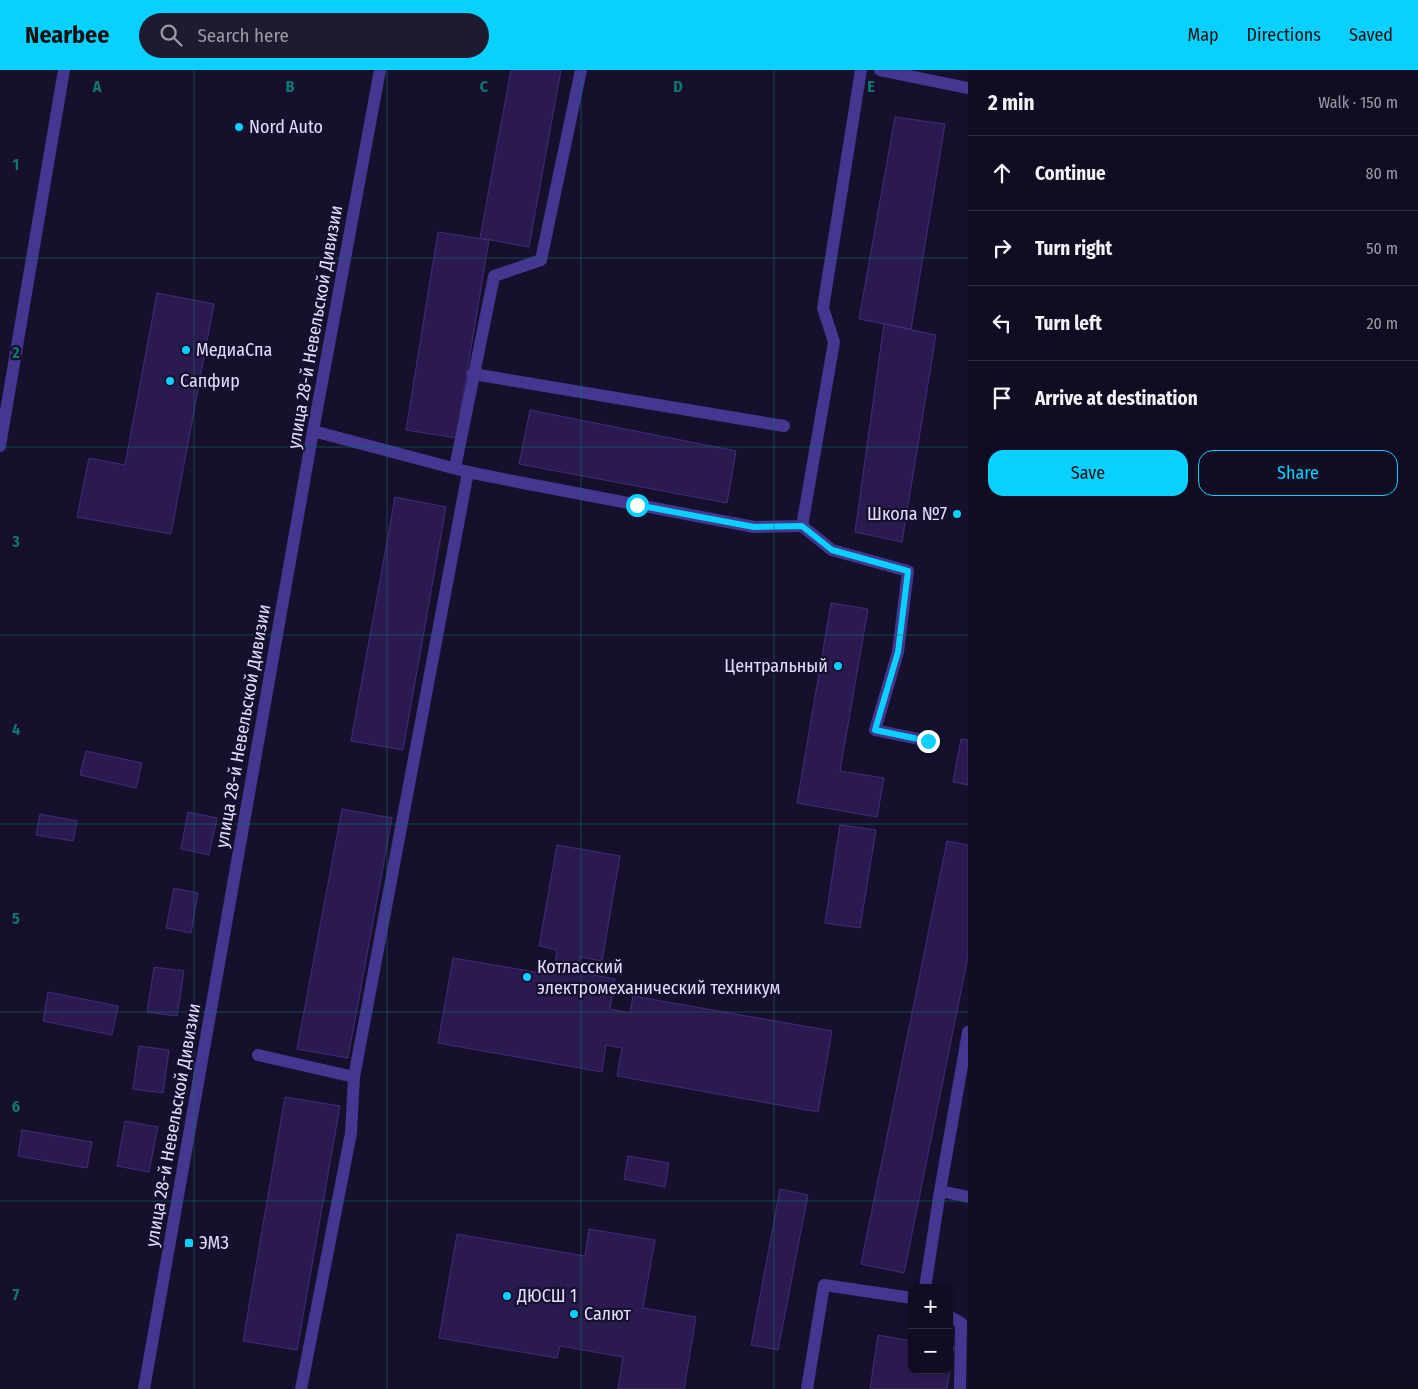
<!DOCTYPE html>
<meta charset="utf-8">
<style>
:root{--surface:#110c22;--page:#1e1a2f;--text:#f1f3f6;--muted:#9c9ba5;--line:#302c40;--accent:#08d0ff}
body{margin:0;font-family:"Fira Sans Condensed",sans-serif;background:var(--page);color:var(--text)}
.controls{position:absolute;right:15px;bottom:15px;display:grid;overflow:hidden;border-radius:10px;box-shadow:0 1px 4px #0004}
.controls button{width:45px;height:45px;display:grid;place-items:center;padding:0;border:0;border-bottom:1px solid var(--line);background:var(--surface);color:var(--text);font:25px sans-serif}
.stop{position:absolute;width:15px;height:15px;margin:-11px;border:4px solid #08d0ff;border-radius:50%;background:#fff}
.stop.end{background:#08d0ff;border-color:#fff;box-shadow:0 1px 5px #0008}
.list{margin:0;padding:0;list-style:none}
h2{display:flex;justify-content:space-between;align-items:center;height:65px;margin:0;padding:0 20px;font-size:21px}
h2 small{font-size:16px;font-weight:400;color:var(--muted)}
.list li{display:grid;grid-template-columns:32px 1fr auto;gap:15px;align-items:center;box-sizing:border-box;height:75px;padding:0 20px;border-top:1px solid var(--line)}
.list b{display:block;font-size:19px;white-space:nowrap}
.list em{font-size:16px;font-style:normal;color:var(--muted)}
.actions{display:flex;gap:10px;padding:15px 20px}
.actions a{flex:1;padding:11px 0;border:1px solid var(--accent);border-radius:15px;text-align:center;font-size:18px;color:var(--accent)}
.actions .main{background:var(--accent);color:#111}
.icon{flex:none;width:28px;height:28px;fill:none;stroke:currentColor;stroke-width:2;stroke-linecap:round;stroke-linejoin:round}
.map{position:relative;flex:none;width:968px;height:1319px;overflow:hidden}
header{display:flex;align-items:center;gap:30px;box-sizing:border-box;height:70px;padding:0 25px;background:var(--accent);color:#111}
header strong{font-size:24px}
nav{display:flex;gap:28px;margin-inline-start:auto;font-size:18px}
.search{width:350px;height:45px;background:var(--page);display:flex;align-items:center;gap:12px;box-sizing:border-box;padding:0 18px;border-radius:28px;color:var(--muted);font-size:19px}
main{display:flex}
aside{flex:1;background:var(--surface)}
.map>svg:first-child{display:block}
.building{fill:#2a1a4f;stroke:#422b7d}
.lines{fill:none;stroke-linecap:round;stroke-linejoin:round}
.minor{stroke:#43378f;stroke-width:12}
.route{stroke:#08d0ff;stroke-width:6}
.grid{fill:none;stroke:#0f766e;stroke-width:1;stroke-opacity:0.55}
.poi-dot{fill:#08d0ff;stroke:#17102d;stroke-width:2}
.labels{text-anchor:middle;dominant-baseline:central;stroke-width:4.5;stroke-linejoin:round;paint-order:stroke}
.poi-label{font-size:18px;fill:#e3dcff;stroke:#17102d;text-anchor:start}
.street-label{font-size:18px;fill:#e3dcff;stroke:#17102d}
.grid-label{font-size:16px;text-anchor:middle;font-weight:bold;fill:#0f766e;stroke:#17102d;stroke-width:4.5;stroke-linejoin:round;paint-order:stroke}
</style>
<header>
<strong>Nearbee</strong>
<div class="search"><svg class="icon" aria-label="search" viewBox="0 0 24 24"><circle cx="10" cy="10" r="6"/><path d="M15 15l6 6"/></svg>Search here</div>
<nav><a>Map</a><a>Directions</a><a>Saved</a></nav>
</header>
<main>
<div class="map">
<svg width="968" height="1319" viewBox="0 0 968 1319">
<rect width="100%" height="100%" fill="#17102d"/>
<g class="building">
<path d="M511,0H561L529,177L480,168Z"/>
<path d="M895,47L945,54L911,259L859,249Z"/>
<path d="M438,162L489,170L456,368L406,360Z"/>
<path d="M157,223L214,234L171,464L77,447L89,388L125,395Z"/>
<path d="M884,254L936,265L902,472L855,462Z"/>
<path d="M530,340L736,381L727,433L519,394Z"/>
<path d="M395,427L446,437L403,680L351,671Z"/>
<path d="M831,533L868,539L840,701L884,708L877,747L797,733Z"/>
<path d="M961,669L968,670V715L953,712Z"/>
<path d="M86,681L142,693L136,718L80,705Z"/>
<path d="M342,739L392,748L348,988L297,979Z"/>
<path d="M188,742L217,748L209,785L181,779Z"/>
<path d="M40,744L77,751L73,771L36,765Z"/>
<path d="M840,755L876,760L860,858L825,853Z"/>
<path d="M947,771L968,775V887L904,1203L861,1194Z"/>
<path d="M557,775L620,786L602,891L580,887L577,902L615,909L610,939L630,943L633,926L832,961L818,1042L617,1006L622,978L606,975L602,1002L438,973L453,888L553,905L557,880L539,876Z"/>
<path d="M174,818L198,823L191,863L166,858Z"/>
<path d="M154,897L184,901L177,946L147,942Z"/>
<path d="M48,922L118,936L112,965L43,951Z"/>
<path d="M139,976L169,980L163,1023L133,1019Z"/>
<path d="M285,1027L340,1036L297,1280L243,1271Z"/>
<path d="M125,1051L158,1057L149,1102L117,1096Z"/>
<path d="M22,1060L92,1072L87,1098L18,1086Z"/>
<path d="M628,1086L669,1093L665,1117L624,1109Z"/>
<path d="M780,1119L808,1125L778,1280L751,1275Z"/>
<path d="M589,1159L655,1170L643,1238L696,1247L684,1319H618L623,1287L560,1276L557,1288L439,1268L457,1164L585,1186Z"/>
<path d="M878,1265L912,1271V1300H949V1276L954,1277L947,1319H870Z"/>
</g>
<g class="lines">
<g class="minor">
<path d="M880,0L968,18"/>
<path d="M473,304L784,356"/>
<path d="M313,361L468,402L518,412L754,457L802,456L834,272L823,238L861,0"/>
<path d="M0,376L64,0"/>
<path d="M455,398L494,206L541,190L581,0"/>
<path d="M802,456L832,480L908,501L898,582L875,660L928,671"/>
<path d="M258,985L354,1007"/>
<path d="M940,1121L968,1127"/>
<path d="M925,1218L940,1121L968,962"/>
<path d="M949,1246L961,1253L960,1319"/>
<path d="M144,1319L313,361L380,0"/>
<path d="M301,1319L351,1063L354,1007L468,402"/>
<path d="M807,1319L824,1215L912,1228"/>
</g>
</g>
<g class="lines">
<path class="route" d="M637,435L754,457L802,456L832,480L908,501L898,582L875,660L928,671"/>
</g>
<path class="grid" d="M194,0V1319M387,0V1319M581,0V1319M774,0V1319M0,188H968M0,377H968M0,565H968M0,754H968M0,942H968M0,1131H968"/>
<g class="poi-dot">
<circle cx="239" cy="57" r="5"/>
<circle cx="186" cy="280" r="5"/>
<circle cx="170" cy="311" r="5"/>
<circle cx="957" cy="444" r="5"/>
<circle cx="838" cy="596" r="5"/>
<circle cx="527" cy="907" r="5"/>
<rect x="184" y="1168" width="10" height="10" rx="2.5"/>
<circle cx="507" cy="1226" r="5"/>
<circle cx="574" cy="1244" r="5"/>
</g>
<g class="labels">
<g class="poi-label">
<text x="249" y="57">Nord Auto</text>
<text x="196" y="280">МедиаСпа</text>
<text x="180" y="311">Сапфир</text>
<text x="947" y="444" text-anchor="end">Школа №7</text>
<text x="828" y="596" text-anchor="end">Центральный</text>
<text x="537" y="897">Котласский<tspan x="537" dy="21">электромеханический техникум</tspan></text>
<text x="199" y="1173">ЭМЗ</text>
<text x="517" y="1226">ДЮСШ 1</text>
<text x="584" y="1244">Салют</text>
</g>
<g class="street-label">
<text transform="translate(315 257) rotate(-80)">улица 28-й Невельской Дивизии</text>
<text transform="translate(243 656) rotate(-80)">улица 28-й Невельской Дивизии</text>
<text transform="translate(173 1055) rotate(-80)">улица 28-й Невельской Дивизии</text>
</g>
</g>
<g class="grid-label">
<text x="97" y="22">A</text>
<text x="290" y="22">B</text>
<text x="484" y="22">C</text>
<text x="678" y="22">D</text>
<text x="871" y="22">E</text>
<text x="16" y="100">1</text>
<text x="16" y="288">2</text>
<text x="16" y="477">3</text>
<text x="16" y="665">4</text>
<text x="16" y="854">5</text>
<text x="16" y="1042">6</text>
<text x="16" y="1230">7</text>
</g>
</svg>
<div class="controls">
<button>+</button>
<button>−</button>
</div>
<div class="stop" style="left:637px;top:435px"></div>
<div class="stop end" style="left:928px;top:671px"></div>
</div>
<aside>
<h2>2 min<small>Walk · 150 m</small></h2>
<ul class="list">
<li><svg class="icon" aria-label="ahead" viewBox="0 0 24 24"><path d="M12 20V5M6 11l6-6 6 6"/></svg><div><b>Continue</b></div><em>80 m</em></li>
<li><svg class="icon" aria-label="right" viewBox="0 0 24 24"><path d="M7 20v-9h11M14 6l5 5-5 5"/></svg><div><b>Turn right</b></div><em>50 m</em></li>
<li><svg class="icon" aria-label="left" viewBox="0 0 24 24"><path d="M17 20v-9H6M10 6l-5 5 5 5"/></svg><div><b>Turn left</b></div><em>20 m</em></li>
<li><svg class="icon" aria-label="arrive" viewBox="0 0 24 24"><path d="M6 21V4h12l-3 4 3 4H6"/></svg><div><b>Arrive at destination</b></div></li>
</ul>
<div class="actions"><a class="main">Save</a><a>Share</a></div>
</aside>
</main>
